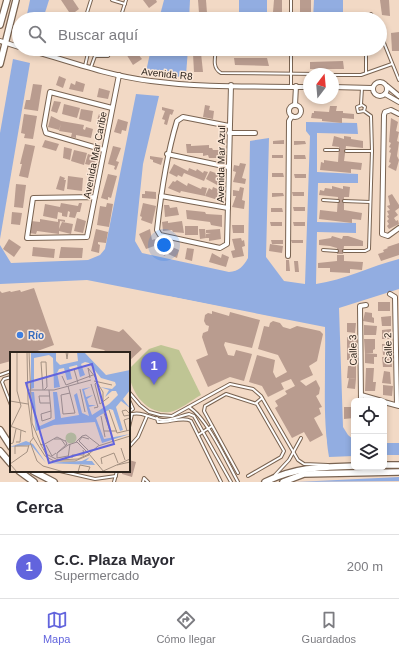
<!DOCTYPE html>
<html lang="es">
<meta charset="utf-8">
<style>
:root{--surface:#fff;--page:#f7f7f7;--text:#2b2b33;--muted:#7c7c81;--line:#e1e1e2;--accent:#6264dd}
body{margin:0;font-family:Arial,sans-serif;background:var(--page);color:var(--text)}
.controls{position:absolute;right:12px;bottom:12px;display:grid;overflow:hidden;border-radius:6px;box-shadow:0 2px 6px #0003}
.controls button{width:36px;height:36px;display:grid;place-items:center;padding:0;border:0;border-bottom:1px solid var(--line);background:var(--surface);color:var(--text);font:20px sans-serif}
.compass{position:absolute;left:303px;top:68px;width:36px;height:36px;border-radius:50%;background:var(--surface);box-shadow:0 2px 6px #0003;rotate:16deg}
.you{position:absolute;left:164px;top:245px;width:14px;height:14px;margin:-10px;border:3px solid #fff;border-radius:50%;background:#1a73e8;box-shadow:0 0 0 6px #1a73e833}
.badge{display:grid;place-items:center;width:26px;height:26px;border-radius:50%;background:var(--accent);color:#fff;font-size:13px;font-weight:700}
.pin{position:absolute;translate:-50% -33px;filter:drop-shadow(0 1px 2px #0008)}
.pin::after{content:'';position:absolute;top:21px;width:14px;height:12px;background:inherit;clip-path:polygon(0 0,100% 0,50% 100%)}
.list{margin:0;padding:0;list-style:none}
h2{display:flex;justify-content:space-between;align-items:center;height:52px;margin:0;padding:0 16px;font-size:17px}
h2 small{font-size:13px;font-weight:400;color:var(--muted)}
.list li{display:grid;grid-template-columns:26px 1fr auto;gap:12px;align-items:center;box-sizing:border-box;height:64px;padding:0 16px;border-top:1px solid var(--line)}
.list b{display:block;font-size:15px;white-space:nowrap}
.list p{margin:0;font-size:13px;white-space:nowrap;color:var(--muted)}
.list em{font-size:13px;font-style:normal;color:var(--muted)}
.icon{flex:none;width:22px;height:22px;fill:none;stroke:currentColor;stroke-width:2;stroke-linecap:round;stroke-linejoin:round}
.map{position:relative;flex:none;width:399px;height:482px;overflow:hidden}
.search{position:absolute;background:var(--surface);box-shadow:0 2px 6px #0003;left:12px;right:12px;top:12px;height:44px;display:flex;align-items:center;gap:10px;box-sizing:border-box;padding:0 14px;border-radius:22px;color:var(--muted);font-size:15px}
.sheet{height:116px;background:var(--surface)}
nav{display:flex;justify-content:space-around;align-items:center;box-sizing:border-box;height:56px;border-top:1px solid var(--line);background:var(--surface);font-size:11px;color:var(--muted)}
nav a{display:grid;justify-items:center;gap:2px}
nav .on{color:var(--accent)}
.map>svg:first-child{display:block}
.green{fill:#bfc594}
.water{fill:#92ade1}
.pier{fill:#f2d9c5}
.building{fill:#b99c8f}
.lines{fill:none;stroke-linecap:round;stroke-linejoin:round}
.lane-casing{stroke:#796351;stroke-width:4}
.street-casing{stroke:#796351;stroke-width:6}
.secondary-casing{stroke:#796351;stroke-width:8}
.lane{stroke:#fff;stroke-width:2}
.street{stroke:#fff;stroke-width:4}
.secondary{stroke:#fff;stroke-width:5.5}
.shop-dot{fill:#3f7fe0;stroke:#fbe7d7;stroke-width:1.5}
.labels{text-anchor:middle;dominant-baseline:central;stroke-width:3;stroke-linejoin:round;paint-order:stroke}
.street-label{font-size:10px;fill:#2e251d;stroke:#fbe7d7}
.shop-label{font-size:10px;font-weight:bold;fill:#366cbe;stroke:#fbe7d7;text-anchor:start}
.inset-road{fill:none;stroke:#a49182;stroke-width:1}
.view{fill:#6264dd;fill-opacity:0.15;stroke:#6264dd;stroke-width:2}
.inset-edge{fill:none;stroke:#2e251d;stroke-width:2}
</style>
<div class="map">
<svg width="399" height="482" viewBox="0 0 399 482">
<rect width="100%" height="100%" fill="#f2d9c5"/>
<path class="green" d="M161,345L179,350L201,395C192,400 180,410 170,412C146,415 129,391 129,369L149,349Z"/>
<g class="water">
<path d="M30,0H49L43,19H26Z"/>
<path d="M164,0H190L189,19H159Z"/>
<rect x="239" y="0" width="28" height="19"/>
<path d="M314,0H343V19H313Z"/>
<path d="M151,49H188L186,75L177,77L148,73L147,67Z"/>
<path d="M13,59L30,63L0,239V133Z"/>
<path d="M136,94L159,96L143,164L135,241L142,253L229,272C239,271 243,267 248,258L250,141L269,138L266,257L284,281L305,284L310,136L306,131V122L357,123L358,134L317,133V172L358,174V183H318L317,222L356,223V233L317,232L316,284C344,280 371,266 399,259V289L339,308L343,427L348,435L354,440V456L329,457C322,415 326,370 325,327L87,280L0,284V245L11,263L88,260L100,255L105,249Z"/>
<rect x="384" y="443" width="15" height="12"/>
<path d="M399,477V481L296,482Z"/>
</g>
<path class="pier" d="M168,296L325,328L324,424L327,443H325L322,424L324,329L168,298Z"/>
<g class="building">
<path d="M61,0H73L79,9L71,15Z"/>
<path d="M143,0H156L157,2L149,8Z"/>
<path d="M198,0H206L207,13H199Z"/>
<path d="M274,0H282V13L273,12Z"/>
<rect x="300" y="0" width="11" height="19"/>
<path d="M380,0H389L390,16L382,15Z"/>
<path d="M399,32V51H392L391,33Z"/>
<path d="M123,49H134L142,59L133,65Z"/>
<path d="M274,49H283V52H275Z"/>
<path d="M301,49H309L310,53L301,52Z"/>
<path d="M350,49H359V53H351Z"/>
<path d="M201,53L203,72H194L193,54Z"/>
<path d="M234,58H267L269,66L235,65Z"/>
<path d="M343,61L344,69H310V62Z"/>
<path d="M59,76L66,79L63,88L56,85Z"/>
<path d="M76,81L85,84L83,92L69,89L71,83L75,85Z"/>
<path d="M33,84L42,85L38,111L24,109L26,100H30Z"/>
<path d="M99,88L110,91L108,99L97,97Z"/>
<path d="M54,101L61,102L57,113L51,111Z"/>
<path d="M64,104L80,108L77,118L62,114Z"/>
<path d="M205,105L210,106L209,110L214,111L213,119L203,117Z"/>
<path d="M330,106H337L336,111H343V113L354,114V119L342,118V123L322,121V119L311,118L312,113H314V111L329,112Z"/>
<path d="M162,107L174,110L172,115L170,114L167,125L164,124L165,120L162,119L165,111L162,110Z"/>
<path d="M81,109L93,111L91,122L79,119Z"/>
<path d="M24,114L37,116L33,139L24,138L25,134L21,133Z"/>
<path d="M99,114L104,115L102,125L96,123Z"/>
<path d="M51,116L61,121L84,125L83,129L85,130L86,127L93,129L91,138L76,135V138L71,137L72,133L59,131L61,124L59,130L48,127Z"/>
<path d="M391,118L398,122L396,131L399,132L397,141L399,142L397,156L399,160L396,171L388,167L391,163L389,162L391,153L389,152L391,148L389,147L391,143L389,142Z"/>
<path d="M118,119L128,122L126,131L122,130L121,134L114,132Z"/>
<path d="M334,136L344,139V136L351,137V139L363,141V148L346,146L344,161L362,163L361,170L351,169V173L320,170L321,162L324,163V160L338,162L339,147L332,146Z"/>
<path d="M45,140L59,144L56,151L42,147Z"/>
<path d="M284,140V144H273V141Z"/>
<path d="M294,141H305L306,144L294,145Z"/>
<path d="M25,144L35,146L28,178L19,176L22,164H20Z"/>
<path d="M186,144H191V146L209,145V148H212L213,150H221L223,158H209L208,155L203,156V153H187Z"/>
<path d="M113,146L121,148L116,161L119,162L116,170L114,169L115,166L108,164Z"/>
<path d="M64,147L72,149L70,160L63,158Z"/>
<path d="M74,150L87,153L84,165L71,161Z"/>
<path d="M88,154L97,157L94,166L85,164Z"/>
<rect x="272" y="155" width="11" height="3"/>
<path d="M294,155H305L306,159H294Z"/>
<path d="M150,156L163,158L161,165L153,162V160L150,159Z"/>
<path d="M240,163L246,164L242,178L246,179L245,184L233,182L236,172L233,171L234,165L239,166Z"/>
<path d="M174,164L188,171L189,168L196,171L197,169L203,173L204,171L208,172L204,181L184,173L182,177L178,175L177,177L169,173Z"/>
<path d="M210,171L224,176L219,186L206,179Z"/>
<path d="M272,173H283L284,177H272Z"/>
<path d="M108,174L117,176L111,198L108,197V200L101,198Z"/>
<path d="M294,174H306V178H295Z"/>
<path d="M60,176L65,178L64,180H66L64,191L56,189Z"/>
<path d="M68,176L83,178L82,191L67,189Z"/>
<path d="M177,180L187,186L188,183L201,189L202,187L207,188L205,196L181,191L180,193L168,188L173,181L175,182Z"/>
<path d="M16,184L26,185L23,208L14,207Z"/>
<path d="M332,186L343,189V186L350,187L349,197H344V210L362,213L361,220L352,219V223L319,219L320,210L337,212L338,197L319,195L320,190L324,191L325,188L332,189Z"/>
<path d="M213,187L222,191L218,200L205,196L209,188L212,190Z"/>
<path d="M240,187L244,188L242,200L245,201L244,209L232,207L236,196H233V190L239,191Z"/>
<path d="M145,191L156,192V199L142,198V194H145Z"/>
<path d="M292,192H304V196H293Z"/>
<path d="M272,193H283L284,196L272,197Z"/>
<path d="M392,194L399,205V208L395,211L398,215L394,218L396,221L398,220L399,224L389,229L387,226L389,224L387,221L389,219L387,216L389,215L387,211L390,210L387,206L390,205L388,196Z"/>
<path d="M61,203L78,206L79,203H82L80,212H77L75,218L69,217L70,212L68,211L67,217L62,216V213L58,212L57,219L43,216L45,204L60,207Z"/>
<path d="M107,203L113,204L109,227L97,225L100,206L106,207Z"/>
<path d="M143,203L156,206L152,224L141,220L142,217L140,216Z"/>
<path d="M164,205H169L170,208L177,207L179,215L165,217Z"/>
<path d="M293,207H305V211H294Z"/>
<path d="M271,208H282L283,212H271Z"/>
<path d="M186,210L205,212L206,214L222,215V227L211,225L210,222L187,219Z"/>
<path d="M12,212L22,213L20,225L11,224Z"/>
<path d="M77,218L86,221L83,233L74,231Z"/>
<path d="M40,219L58,222V219L65,220V222L60,221L59,229L62,222L73,224L71,234L59,231V234L37,231L36,234L29,233L31,221L40,222Z"/>
<path d="M168,221V223L182,221L184,233L173,232L172,230L163,231L162,222Z"/>
<path d="M270,222H282V226H271Z"/>
<path d="M293,222H305V226H294Z"/>
<path d="M232,225H244V233H233Z"/>
<rect x="185" y="226" width="13" height="9"/>
<path d="M96,229L108,232L106,243L98,242V244L100,245L99,253L91,251Z"/>
<path d="M150,229L152,240L155,239L157,245L146,249L139,234Z"/>
<path d="M199,229H205L206,238L200,239Z"/>
<path d="M220,229L221,239L209,241V238H206V234L211,233H206V230Z"/>
<path d="M332,236L342,239L343,236H348L363,241V246H344L343,254H337V248L330,246L319,245V240L331,238Z"/>
<path d="M241,238L242,241L244,240L245,246L242,247L244,256L233,258L231,251L235,250L232,239Z"/>
<path d="M9,239L21,247L14,257L3,249Z"/>
<path d="M271,240H283V244H272Z"/>
<path d="M291,240H303V243H292Z"/>
<path d="M163,243L179,250L177,258L166,253L165,256L161,254Z"/>
<path d="M399,243V255L381,261L378,254L384,252L383,250L388,248L387,247Z"/>
<path d="M270,244L283,246L282,253L269,251Z"/>
<path d="M33,247L55,249L54,258L32,256Z"/>
<path d="M61,247L83,248L82,258H59Z"/>
<path d="M187,248L194,249L192,261L185,259Z"/>
<path d="M212,253L221,258L222,254L229,257L226,267L209,262Z"/>
<path d="M337,255H344V261L363,262L362,270L350,269V273L330,272V268H318V263L337,261Z"/>
<path d="M286,260H289L290,271H286Z"/>
<path d="M294,261H298L299,272H295Z"/>
<path d="M34,288L54,345L32,353H11V361L0,364V291L2,293L10,291L11,292L20,290L21,292Z"/>
<rect x="378" y="302" width="12" height="9"/>
<path d="M212,311L229,316L230,312L260,320L252,348L225,342L224,345L228,355L234,356L236,350L252,354L244,381L230,377L208,387L196,360L208,355L202,337L203,333L208,331L209,326L206,325L204,321L205,315L208,313L212,314Z"/>
<path d="M365,312L372,313V317L374,318V323L363,321Z"/>
<path d="M391,316V326H382L381,317Z"/>
<path d="M273,321L280,323L283,327L290,329L297,326L320,331L323,334L317,361L309,366L313,375L300,381L306,386L316,380L320,388L319,394L316,396L322,407L319,408L321,414L314,418L323,435L310,442L304,432L292,438L275,408L278,406L275,401L287,394L285,391L295,386L291,379L281,383L284,389L268,397L262,386L249,382L257,355L275,360L273,372L276,378L287,372L278,355L258,349L264,326L269,327L270,323Z"/>
<path d="M347,323H356L355,333L347,332Z"/>
<path d="M364,325L377,326L376,335H364Z"/>
<path d="M97,326L119,332L123,329L142,349L129,361V353H107L104,350L91,347Z"/>
<path d="M391,329V339H382V330Z"/>
<path d="M347,337H357V347H354V351H357V360H347Z"/>
<path d="M364,339H375V349L373,350V353H365Z"/>
<path d="M382,344H391V353L383,355Z"/>
<path d="M365,353L377,354V357H374V364L365,363Z"/>
<path d="M382,357H391L392,367H383Z"/>
<path d="M348,366H356V379L347,378Z"/>
<path d="M366,368H374L373,382H376L375,391H365Z"/>
<path d="M384,371L390,372L391,384L382,383Z"/>
<path d="M349,378L356,379L355,389L347,388Z"/>
<path d="M383,385L393,386L392,396L383,395Z"/>
<path d="M344,407H354V418L344,419Z"/>
<path d="M129,460L136,462L132,477L122,474V471H129Z"/>
</g>
<g class="lines">
<defs>
<g id="lane">
<path d="M112,0L125,4"/>
<path d="M87,14L107,19"/>
<path d="M85,19L91,0"/>
<path d="M120,19L126,0"/>
<path d="M217,19V15"/>
<path d="M291,19V0"/>
<path d="M367,19V16L371,14L375,19"/>
<path d="M380,33L399,80"/>
<path d="M80,49L88,53L85,66"/>
<path d="M216,49C215,58 212,68 221,73L319,74"/>
<path d="M91,67L95,56H108L112,49"/>
<path d="M366,73V49"/>
<path d="M333,75H361L392,64"/>
<path d="M291,86V49"/>
<path d="M361,104L362,88"/>
<path d="M325,150H338"/>
<path d="M346,151H372"/>
<path d="M323,200L338,201"/>
<path d="M344,201L370,202"/>
<path d="M323,250L337,251"/>
<path d="M344,251H365L369,249L372,151L371,116L364,111L358,112L357,107L362,105L365,107L364,111"/>
<path d="M60,353H87"/>
<path d="M0,375L11,371"/>
<path d="M11,377L4,379L2,382L11,405"/>
<path d="M129,392L140,405L149,412L160,415L172,416L230,384L253,389L261,396L298,460L304,464L328,465"/>
<path d="M129,400L133,409L129,412"/>
<path d="M256,403L262,398"/>
<path d="M189,407C207,418 227,462 238,482"/>
<path d="M129,415C141,410 151,419 163,420C173,420 180,416 189,414L194,416L231,482"/>
<path d="M157,418L158,422C168,423 183,416 191,421L221,482"/>
<path d="M129,427L132,414"/>
<path d="M198,435L212,426"/>
<path d="M129,447L138,437L147,416"/>
<path d="M60,471L95,479L116,476"/>
<path d="M238,473L204,411L205,406L226,394L257,404L284,451L281,457L248,476"/>
<path d="M275,475L289,460L301,438"/>
<path d="M114,482L117,471"/>
<path d="M143,482L144,478L148,482"/>
</g>
<g id="street">
<path d="M0,41L19,47"/>
<path d="M27,49C68,61 109,76 151,81C203,88 256,86 309,87"/>
<circle cx="380" cy="89" r="7"/>
<path d="M387,86L399,96"/>
<path d="M333,87L372,88"/>
<path d="M385,94L399,102"/>
<path d="M295,105L296,86"/>
<circle cx="295" cy="111" r="6"/>
<path d="M399,114L391,110L385,112L384,115L382,234L388,236L399,228"/>
<path d="M229,126L183,117L177,121C166,157 161,193 157,230L160,235L220,248L227,244L231,85"/>
<path d="M229,133H255"/>
<path d="M104,150L46,133L44,126L50,92L112,108"/>
<path d="M167,154L228,167"/>
<path d="M161,196L228,208"/>
<path d="M95,197L33,198L27,238L87,237L119,75"/>
<path d="M288,256L289,121L292,116"/>
<path d="M390,294L395,297L397,405"/>
<path d="M361,395L382,401"/>
<path d="M361,401L360,306L366,305"/>
<path d="M384,402L399,406"/>
</g>
<g id="secondary">
<path d="M0,25L7,0"/>
<path d="M0,64L16,0"/>
<path d="M0,430L11,447"/>
<path d="M0,451L11,464"/>
<path d="M384,465H399"/>
<path d="M19,471L34,482"/>
<path d="M33,471L54,482"/>
<path d="M265,482C296,467 321,467 354,466"/>
<path d="M283,482L304,474L399,472"/>
</g>
</defs>
<use href="#lane" class="lane-casing"/>
<use href="#street" class="street-casing"/>
<use href="#secondary" class="secondary-casing"/>
<use href="#lane" class="lane"/>
<use href="#street" class="street"/>
<use href="#secondary" class="secondary"/>
</g>
<circle class="shop-dot" cx="20" cy="335" r="4"/>
<g class="labels">
<g class="street-label">
<text transform="translate(167 74) rotate(6)">Avenida R8</text>
<text transform="translate(95 155) rotate(-79)">Avenida Mar Caribe</text>
<text transform="translate(221 164) rotate(-89)">Avenida Mar Azul</text>
<text transform="translate(388 348) rotate(-91)">Calle 2</text>
<text transform="translate(353 350) rotate(-91)">Calle 3</text>
</g>
<g class="shop-label">
<text x="28" y="335">Río</text>
</g>
</g>
<g transform="translate(10 352)">
<rect width="120" height="120" fill="#f2d9c5"/>
<path d="M55.5 86a5.5 5.5 0 1 1 11 0a5.5 5.5 0 1 1-11 0Z" fill="#bfc594"/>
<path d="M21,0H46V9L50,13L68,9L67,0H74L96,23L120,18V38L113,47L120,56L111,49L106,55L113,78L110,79L103,58L100,57L86,66L94,87L120,82L92,91L85,70L44,73L26,79L21,40H24L27,71L30,74L45,67L43,40H47L51,66L69,63L64,43L67,41L72,61L79,64L72,37L81,35L74,38L76,45L83,43L77,47L79,53H86L79,55L82,63L99,52L108,43L106,39H102L95,45L99,38L90,35L102,37L106,33L105,30L91,26L79,11L75,10L71,12L75,23L70,25L67,13L59,15L62,27L57,28L54,16L49,17L47,21L50,35L44,36L43,6L39,3L24,6V36L21,37ZM16,89L23,92L36,111L72,109L80,105L76,109H82L85,113L36,111L21,93L0,95Z" fill="#92ade1"/>
<path class="inset-road" d="M17,0L18,49L23,85L35,104L44,109H65L79,103M19,0L22,71L31,93L36,102L48,108L68,107L79,102L67,90L58,93L47,101L57,92L55,88M56,0L57,7L58,0M64,17L68,31M52,24L56,33L83,23M80,26L78,16L86,26M84,29L102,33M88,29L85,32L90,52L99,45M81,32L88,55L84,56M88,32L93,40V49M58,34L65,61L53,62L51,43L60,41M70,37L75,60M18,38H44L81,28M33,38L31,10H36L37,35L34,38M39,38L41,59V66L32,69L31,62L41,59M40,44H29L30,51H40M0,49L18,52M99,58L107,81L120,78M94,61L100,79M120,62L116,58L112,59L114,64L120,63M91,64L95,85M0,74L16,80M0,77L11,54L7,39V0M94,79H107M117,79L114,68L120,66M24,85L20,90L27,109L33,114L54,120M44,87H51L56,94M6,90H10L11,78M65,91L72,84L76,83L89,93M0,92L3,91L6,77M30,92L33,93L47,85L55,89M36,93L42,104L46,101M111,96L115,108M78,98L69,89L72,85L79,87M47,101V106L58,104M5,102V94H19M58,106L60,92M62,106V103H74L73,98M92,112L91,106L104,101L108,111M107,113L120,110M7,120L0,112L17,100L19,93M68,120L70,113L80,115L78,120M91,120L120,107M94,120L79,102L88,94L120,84"/>
<path class="view" d="M82,12L104,92L39,111L16,31Z"/>
<rect width="120" height="120" class="inset-edge"/>
</g>
</svg>
<div class="controls">
<button><svg class="icon" aria-label="locate" viewBox="0 0 24 24"><circle cx="12" cy="12" r="6"/><path d="M12 2v4M12 18v4M2 12h4M18 12h4"/></svg></button>
<button><svg class="icon" aria-label="layers" viewBox="0 0 24 24"><path d="M12 4l9 5-9 5-9-5zM3 14l9 5 9-5"/></svg></button>
</div>
<svg class="compass" viewBox="-18 -18 36 36"><path d="M0-13l5 13h-10z" fill="#e53935"/><path d="M0 13l5-13h-10z" fill="#7c7c81"/></svg>
<div class="you"></div>
<div class="pin badge" style="left:154px;top:385px">1</div>
<div class="search"><svg class="icon" aria-label="search" viewBox="0 0 24 24"><circle cx="10" cy="10" r="6"/><path d="M15 15l6 6"/></svg>Buscar aquí</div>
</div>
<section class="sheet">
<h2>Cerca<small></small></h2>
<ul class="list">
<li><span class="badge">1</span><div><b>C.C. Plaza Mayor</b><p>Supermercado</p></div><em>200 m</em></li>
</ul>
</section>
<nav>
<a class="on"><svg class="icon" aria-label="map" viewBox="0 0 24 24"><path d="M3 6l6-2 6 2 6-2v14l-6 2-6-2-6 2zM9 4v14M15 6v14"/></svg>Mapa</a>
<a><svg class="icon" aria-label="directions" viewBox="0 0 24 24"><path d="M12 3l9 9-9 9-9-9zM9 14v-3h6M13 9l2 2-2 2"/></svg>Cómo llegar</a>
<a><svg class="icon" aria-label="saved" viewBox="0 0 24 24"><path d="M7 4h10v16l-5-4-5 4z"/></svg>Guardados</a>
</nav>
